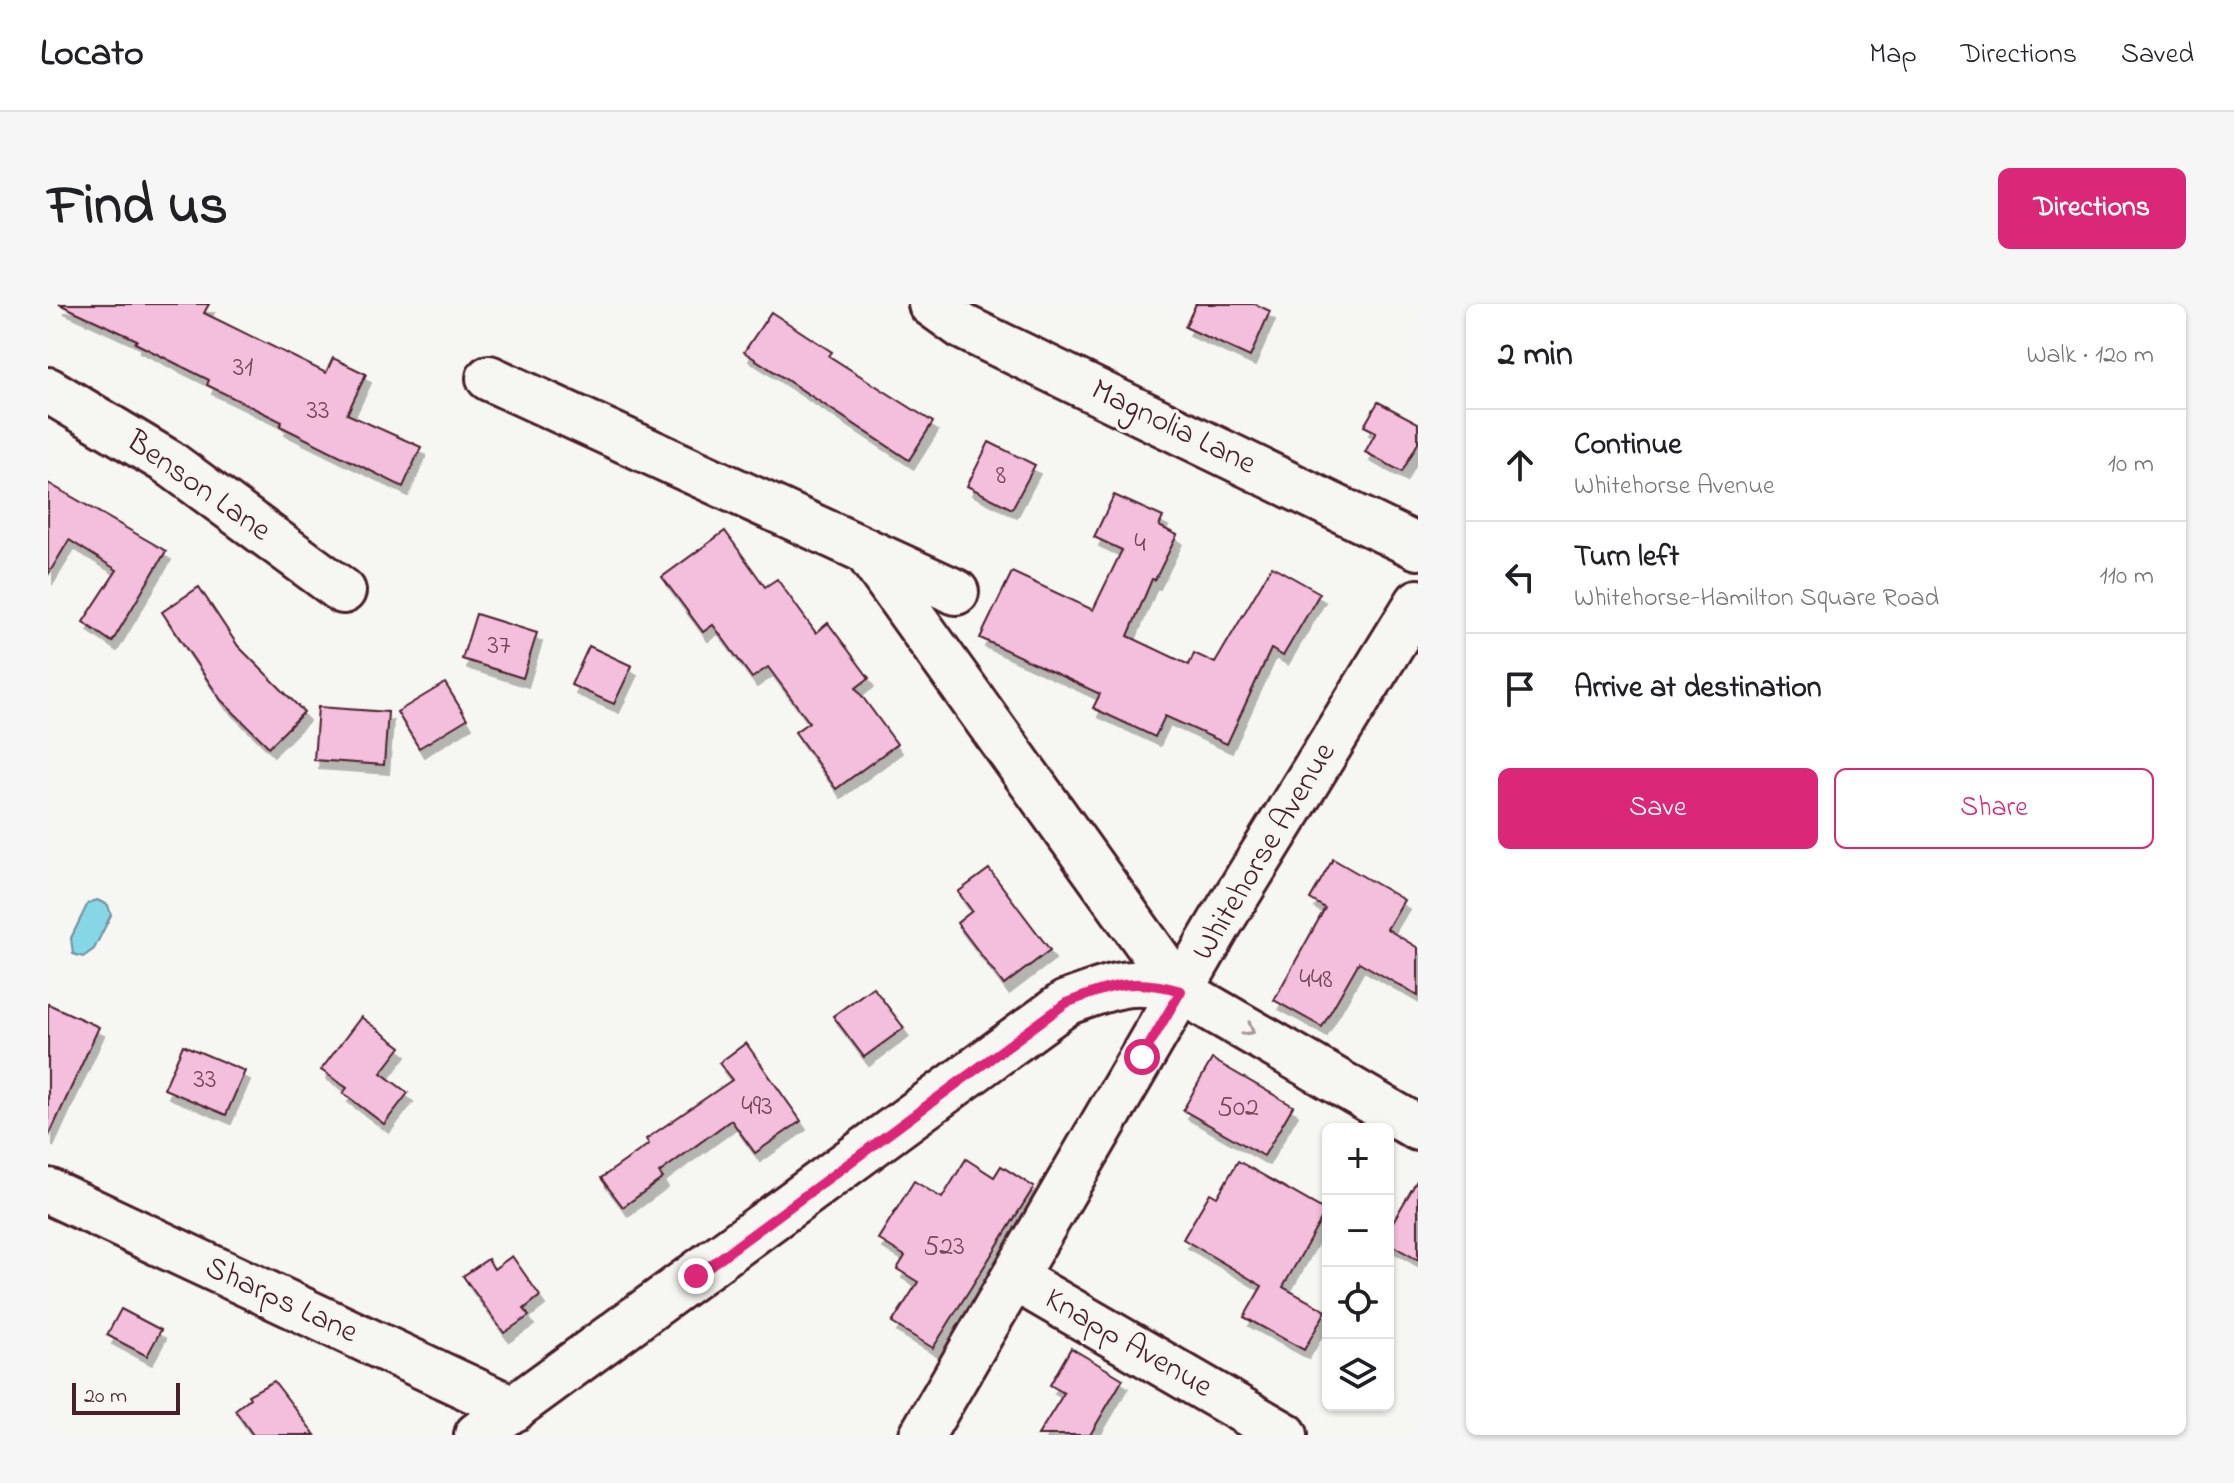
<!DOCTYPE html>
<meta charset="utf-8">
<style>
:root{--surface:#fff;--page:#f6f6f6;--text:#202124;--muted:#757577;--line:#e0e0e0;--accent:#db2777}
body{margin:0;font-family:"Indie Flower",sans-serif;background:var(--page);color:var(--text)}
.controls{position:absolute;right:24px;bottom:24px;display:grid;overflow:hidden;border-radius:12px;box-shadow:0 2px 6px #0004}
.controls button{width:72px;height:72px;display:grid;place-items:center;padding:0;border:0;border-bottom:2px solid var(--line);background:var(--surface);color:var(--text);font:40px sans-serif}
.scale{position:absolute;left:24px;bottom:20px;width:108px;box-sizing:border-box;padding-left:8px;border:4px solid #4a1f2b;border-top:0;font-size:22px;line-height:28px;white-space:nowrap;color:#4a1f2b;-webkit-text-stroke:6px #f6f6f2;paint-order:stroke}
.stop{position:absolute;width:24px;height:24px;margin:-18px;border:6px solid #db2777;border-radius:50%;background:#fff}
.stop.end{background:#db2777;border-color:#fff;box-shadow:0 2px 8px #0008}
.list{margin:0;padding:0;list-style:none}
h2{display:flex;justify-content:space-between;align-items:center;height:104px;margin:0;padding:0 32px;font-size:34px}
h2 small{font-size:26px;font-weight:400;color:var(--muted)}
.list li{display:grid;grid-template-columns:52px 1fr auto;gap:24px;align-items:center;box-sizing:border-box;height:112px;padding:0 32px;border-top:2px solid var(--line)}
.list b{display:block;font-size:30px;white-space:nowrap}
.list p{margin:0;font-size:26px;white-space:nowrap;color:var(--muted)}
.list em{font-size:26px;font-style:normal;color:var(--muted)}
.actions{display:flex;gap:16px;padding:24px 32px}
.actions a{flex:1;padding:18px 0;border:2px solid var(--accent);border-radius:12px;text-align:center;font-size:28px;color:var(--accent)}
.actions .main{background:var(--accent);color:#fff}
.icon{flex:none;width:44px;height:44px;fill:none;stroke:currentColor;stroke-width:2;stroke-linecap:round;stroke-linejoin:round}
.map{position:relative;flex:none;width:1370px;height:1131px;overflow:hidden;border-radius:12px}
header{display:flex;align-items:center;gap:48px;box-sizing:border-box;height:112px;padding:0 40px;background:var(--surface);border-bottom:2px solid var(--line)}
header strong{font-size:38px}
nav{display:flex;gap:44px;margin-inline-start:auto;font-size:28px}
.intro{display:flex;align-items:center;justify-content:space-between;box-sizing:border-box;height:192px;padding:0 48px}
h1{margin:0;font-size:56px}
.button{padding:20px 36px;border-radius:12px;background:var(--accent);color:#fff;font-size:28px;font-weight:700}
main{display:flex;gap:48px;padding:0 48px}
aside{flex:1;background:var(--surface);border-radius:12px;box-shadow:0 2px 6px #0004}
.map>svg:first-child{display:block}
.water{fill:#87d6e5;stroke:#6f8d9b;stroke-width:2}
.building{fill:#f3bfdc;stroke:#4a1f2b;stroke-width:2;filter:url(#shadow)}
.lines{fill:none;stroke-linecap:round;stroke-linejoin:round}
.minor-casing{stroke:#4a1f2b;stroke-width:50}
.major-casing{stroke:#4a1f2b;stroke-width:50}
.minor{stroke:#f6f6f2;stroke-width:44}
.major{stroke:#f6f6f2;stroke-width:44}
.oneway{stroke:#a99598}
.route{stroke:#db2777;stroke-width:10}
.labels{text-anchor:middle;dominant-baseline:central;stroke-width:7;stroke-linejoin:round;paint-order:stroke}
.number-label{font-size:28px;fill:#744757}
.street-label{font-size:32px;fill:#4a1f2b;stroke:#f6f6f2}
</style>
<header>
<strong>Locato</strong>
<nav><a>Map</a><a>Directions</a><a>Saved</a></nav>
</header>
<div class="intro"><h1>Find us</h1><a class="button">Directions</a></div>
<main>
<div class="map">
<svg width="1370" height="1131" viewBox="0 0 1370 1131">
<defs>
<filter id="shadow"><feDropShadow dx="5" dy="9" stdDeviation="0" flood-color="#0004"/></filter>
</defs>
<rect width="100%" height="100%" fill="#f6f6f2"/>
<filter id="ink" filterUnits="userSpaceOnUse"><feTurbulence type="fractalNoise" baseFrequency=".0125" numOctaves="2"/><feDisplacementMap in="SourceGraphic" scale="16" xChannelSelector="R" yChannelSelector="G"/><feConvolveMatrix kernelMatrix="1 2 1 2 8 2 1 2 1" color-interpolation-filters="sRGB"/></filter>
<g filter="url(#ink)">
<path class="water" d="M49,596L60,601L63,611L46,645L35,653L25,650L23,634L40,599Z"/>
<g class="building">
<path d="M11,0H161L156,9L278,69L285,54L318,70L299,110L373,143L355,183L232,122L234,118L159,81L161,76L87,39L89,36Z"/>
<path d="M1148,0H1207L1222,7L1202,53L1137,23Z"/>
<path d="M723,8L784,48L781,52L885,118L861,156L696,48Z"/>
<path d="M1330,98L1370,119V139L1354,168L1317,148L1328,128L1316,122Z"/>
<path d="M941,138L987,161L964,205L919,182Z"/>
<path d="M0,179L118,247L64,338L35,318L69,266L21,236L0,271Z"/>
<path d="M1066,191L1115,213L1111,222L1129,231L1107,276L1104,275L1080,332L1141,361L1146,349L1167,359L1224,262L1272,289L1235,352L1223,345L1179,440L1117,412L1107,433L1045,404L1052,390L932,334L964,268L1045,306L1074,246L1046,233Z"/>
<path d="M677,227L717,283L729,275L768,329L780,319L821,374L808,384L849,440L788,485L747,428L761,418L720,363L704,374L665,321L655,328L614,273Z"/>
<path d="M151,283L190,342L256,408L221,443L173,396L114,308Z"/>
<path d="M428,310L489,329L475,374L414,355Z"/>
<path d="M541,342L584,362L566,400L523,381Z"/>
<path d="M397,379L419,415L371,444L349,408Z"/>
<path d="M270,403L340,408L336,461L266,456Z"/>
<path d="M1285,555L1356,596L1339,625L1370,644V692L1311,658L1274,723L1226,696L1277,604L1262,595Z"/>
<path d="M941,565L1002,646L956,681L909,619L924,607L910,588Z"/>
<path d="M825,683L856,724L816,753L785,712Z"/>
<path d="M0,700L51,723L0,834Z"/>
<path d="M313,713L353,743L333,769L360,789L336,820L295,789L299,784L273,766Z"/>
<path d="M698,739L753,817L707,849L683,816L611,869L615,874L575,903L553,874L601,840L598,835L684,776L671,759Z"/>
<path d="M135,741L197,767L178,811L116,785Z"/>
<path d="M1164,755L1245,802L1216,852L1135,806Z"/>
<path d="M918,855L946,873L953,862L986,883L885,1044L844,1019L870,978L849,965L857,952L830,935L866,877L894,894Z"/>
<path d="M1190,857L1278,907L1235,983L1278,1007L1256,1046L1196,1013L1214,982L1135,935L1162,889L1169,893Z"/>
<path d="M1370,875V956L1340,939V926Z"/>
<path d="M464,952L492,992L476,1005L481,1012L456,1029L415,972L440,955L446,965Z"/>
<path d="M73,1005L113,1026L99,1052L59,1031Z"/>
<path d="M1023,1044L1075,1075L1042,1131H990L1016,1089L1002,1081Z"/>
<path d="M226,1077L267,1131H205L187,1106L202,1094L200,1091Z"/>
</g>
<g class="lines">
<defs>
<g id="minor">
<path d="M883,0L915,23L1370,243"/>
<path d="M441,74L908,288"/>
<path d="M0,86L120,158L295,287"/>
<path d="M818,247L1133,687"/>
<path d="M0,887L466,1105"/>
<path d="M966,974L1237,1131"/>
<path d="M429,1131L1018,699C1065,682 1084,672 1133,687L1370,824"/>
</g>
<path id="major" d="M874,1131L1172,619L1370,298"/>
</defs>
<use href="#minor" class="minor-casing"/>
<use href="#major" class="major-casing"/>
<use href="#minor" class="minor"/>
<use href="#major" class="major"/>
</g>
<defs><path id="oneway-chevron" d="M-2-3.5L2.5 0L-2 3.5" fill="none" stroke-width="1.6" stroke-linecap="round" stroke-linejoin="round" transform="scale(2)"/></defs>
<use class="oneway" href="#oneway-chevron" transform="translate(1201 726) rotate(30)"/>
</g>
<g class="lines" filter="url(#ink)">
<path class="route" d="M648,972L1018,699C1065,681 1084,673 1133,687L1094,753"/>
</g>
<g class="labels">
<g class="number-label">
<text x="195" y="64">31</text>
<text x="270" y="107">33</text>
<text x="953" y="172">8</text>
<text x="1092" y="240">4</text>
<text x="451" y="342">37</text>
<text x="1268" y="676">448</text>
<text x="157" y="776">33</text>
<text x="709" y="803">493</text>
<text x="1190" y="804">502</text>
<text x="896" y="943">523</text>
</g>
<g class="street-label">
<text transform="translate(1125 124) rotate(26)">Magnolia Lane</text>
<text transform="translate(150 183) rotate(35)">Benson Lane</text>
<text transform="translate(1217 548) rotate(-59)">Whitehorse Avenue</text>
<text transform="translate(233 997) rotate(25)">Sharps Lane</text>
<text transform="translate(1080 1040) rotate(30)">Knapp Avenue</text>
</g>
</g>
</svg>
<div class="controls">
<button>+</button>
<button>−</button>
<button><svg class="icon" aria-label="locate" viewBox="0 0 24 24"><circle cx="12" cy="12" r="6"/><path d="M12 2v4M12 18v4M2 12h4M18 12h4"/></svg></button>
<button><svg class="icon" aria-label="layers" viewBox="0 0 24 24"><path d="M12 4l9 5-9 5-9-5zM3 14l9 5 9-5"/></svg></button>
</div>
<div class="scale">20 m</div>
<div class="stop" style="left:1094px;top:753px"></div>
<div class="stop end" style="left:648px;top:972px"></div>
</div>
<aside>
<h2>2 min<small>Walk · 120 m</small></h2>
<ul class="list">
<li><svg class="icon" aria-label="ahead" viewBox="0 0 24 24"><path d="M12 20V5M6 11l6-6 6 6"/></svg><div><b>Continue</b><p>Whitehorse Avenue</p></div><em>10 m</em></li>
<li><svg class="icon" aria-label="left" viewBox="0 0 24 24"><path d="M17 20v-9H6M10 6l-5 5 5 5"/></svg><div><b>Turn left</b><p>Whitehorse-Hamilton Square Road</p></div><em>110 m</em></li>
<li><svg class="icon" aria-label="arrive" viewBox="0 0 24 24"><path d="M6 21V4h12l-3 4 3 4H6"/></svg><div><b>Arrive at destination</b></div></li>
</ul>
<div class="actions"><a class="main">Save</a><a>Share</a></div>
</aside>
</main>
